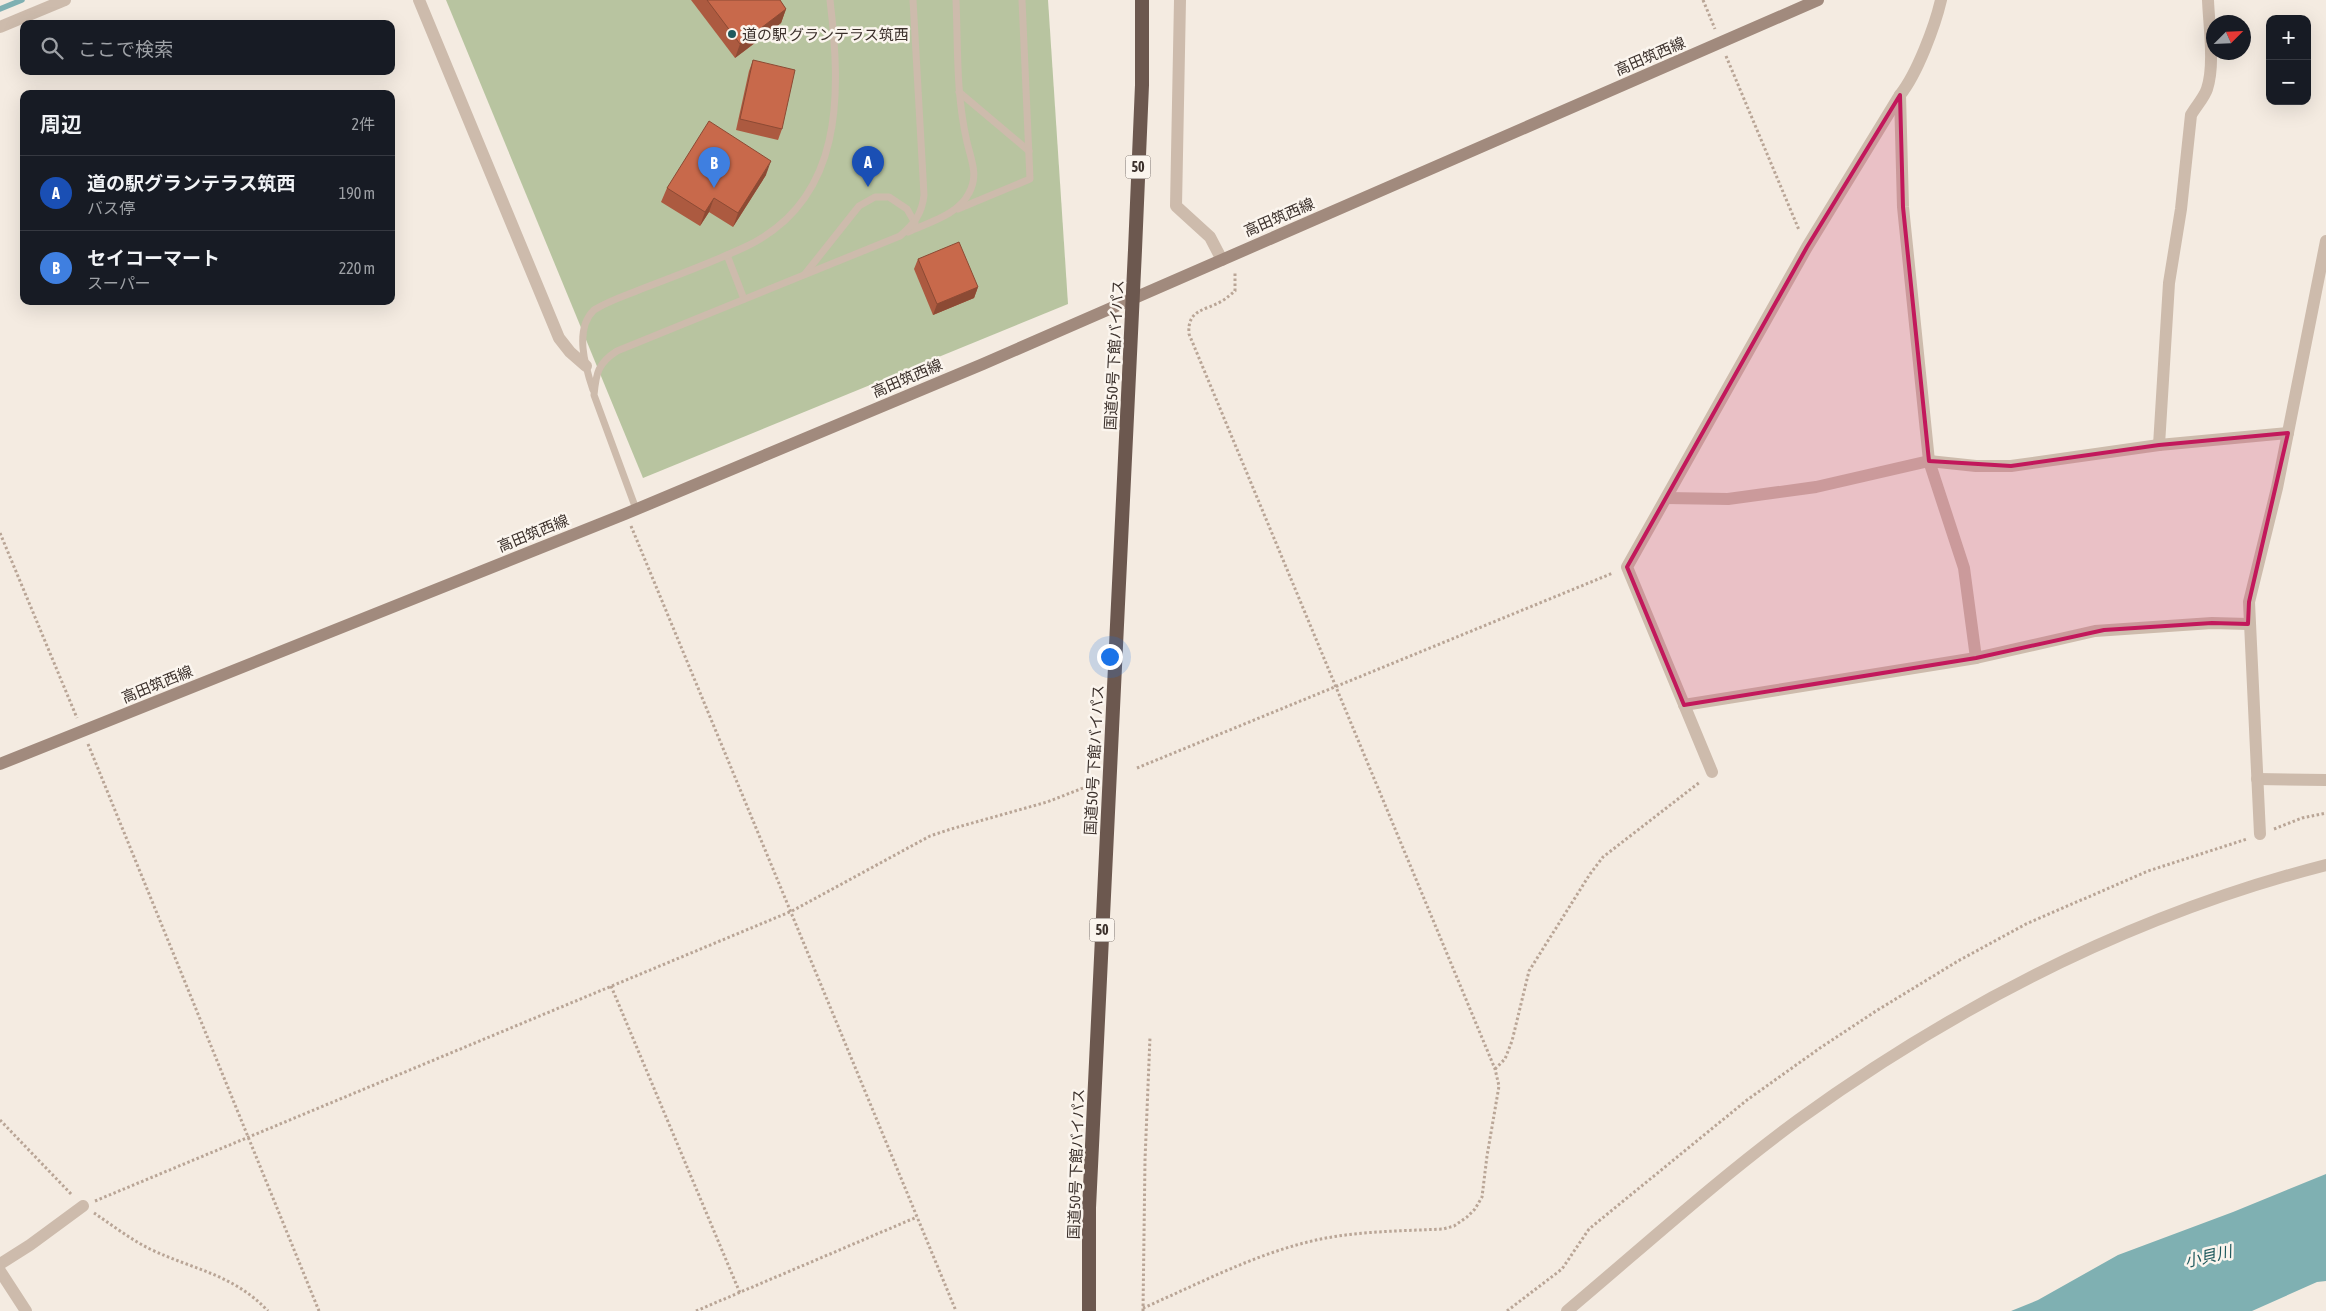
<!DOCTYPE html>
<html lang="ja">
<meta charset="utf-8">
<style>
:root{--surface:#171b24;--page:#20242c;--text:#f1f3f6;--muted:#9ea1a6;--line:#363941;--accent:#2563eb}
body{margin:0;font-family:"Asap Condensed","Noto Sans JP",sans-serif;background:var(--page);color:var(--text)}
.controls{position:absolute;right:15px;top:15px;display:grid;overflow:hidden;border-radius:10px;box-shadow:0 5px 20px #0002}
.controls button{width:45px;height:45px;display:grid;place-items:center;padding:0;border:0;border-bottom:1px solid var(--line);background:var(--surface);color:var(--text);font:25px sans-serif}
.compass{position:absolute;left:2206px;top:15px;width:45px;height:45px;border-radius:50%;background:var(--surface);box-shadow:0 5px 20px #0002;rotate:66deg}
.you{position:absolute;left:1109px;top:656px;width:18px;height:18px;margin:-12px;border:4px solid #fff;border-radius:50%;background:#1a73e8;box-shadow:0 0 0 8px #1a73e833}
.badge{display:grid;place-items:center;width:32px;height:32px;border-radius:50%;background:var(--accent);color:#fff;font-size:16px;font-weight:700}
.pin{position:absolute;translate:-50% -41px;filter:drop-shadow(0 1px 2px #0008)}
.pin::after{content:'';position:absolute;top:26px;width:18px;height:15px;background:inherit;clip-path:polygon(0 0,100% 0,50% 100%)}
.list{margin:0;padding:0;list-style:none}
h2{display:flex;justify-content:space-between;align-items:center;height:65px;margin:0;padding:0 20px;font-size:21px}
h2 small{font-size:16px;font-weight:400;color:var(--muted)}
.list li{display:grid;grid-template-columns:32px 1fr auto;gap:15px;align-items:center;box-sizing:border-box;height:75px;padding:0 20px;border-top:1px solid var(--line)}
.list b{display:block;font-size:19px;white-space:nowrap}
.list p{margin:0;font-size:16px;white-space:nowrap;color:var(--muted)}
.list em{font-size:16px;font-style:normal;color:var(--muted)}
.icon{flex:none;width:28px;height:28px;fill:none;stroke:currentColor;stroke-width:2;stroke-linecap:round;stroke-linejoin:round}
.map{position:relative;flex:none;width:2326px;height:1311px;overflow:hidden}
.search{position:absolute;background:var(--surface);box-shadow:0 5px 20px #0002;left:20px;top:20px;width:375px;height:55px;display:flex;align-items:center;gap:12px;box-sizing:border-box;padding:0 18px;border-radius:10px;color:var(--muted);font-size:19px}
.panel{position:absolute;background:var(--surface);box-shadow:0 5px 20px #0002;left:20px;top:90px;width:375px;height:215px;border-radius:10px}
.map>svg:first-child{display:block}
.green{fill:#b8c4a0}
.water{fill:#7fb0b2}
.lines{fill:none;stroke-linecap:round;stroke-linejoin:round}
.stream{stroke:#7fb0b2;stroke-width:5.5}
.path{stroke:#b9a596;stroke-width:3;stroke-dasharray:2.5 2.5;stroke-linecap:butt}
.service{stroke:#cdbbac;stroke-width:7}
.minor{stroke:#cdbbac;stroke-width:12}
.secondary{stroke:#a18a7d;stroke-width:12}
.trunk{stroke:#6c584f;stroke-width:14}
.wall{fill:#ac5a40}
.shaded-wall{fill:#8c4a34}
.building{fill:#c8694b;stroke:#8c4a34}
.marked{fill:#c2185b;fill-opacity:0.2;stroke:#c2185b;stroke-width:4;stroke-linejoin:round}
.poi-dot{fill:#1f5a5e;stroke:#fbf5ee;stroke-width:2}
.labels{text-anchor:middle;dominant-baseline:central;stroke-width:5;stroke-linejoin:round;paint-order:stroke}
.shield{fill:#fbf5ee;stroke:#756b66;stroke-width:1}
.shield-label{font-size:14px;font-weight:bold;fill:#3b302b}
.poi-label{font-size:15px;fill:#3b302b;stroke:#fbf5ee;text-anchor:start}
.street-label{font-size:15px;fill:#3b302b;stroke:#fbf5ee}
.water-label{font-size:16px;font-style:italic;fill:#1f5a5e;stroke:#fbf5ee}
</style>
<div class="map">
<svg width="2326" height="1311" viewBox="0 0 2326 1311">
<rect width="100%" height="100%" fill="#f4ebe1"/>
<path class="green" d="M446,0H1048L1068,304L643,478Z"/>
<path class="water" d="M2326,1174V1281L2317,1282L2252,1311H2011L2038,1300L2118,1255L2233,1212Z"/>
<g class="lines">
<path class="stream" d="M0,9L22,0"/>
<g class="path">
<path d="M1703,0L1715,29"/>
<path d="M1726,56L1799,230"/>
<path d="M631,526L956,1311"/>
<path d="M0,533L77,718"/>
<path d="M88,744L319,1311"/>
<path d="M1137,768L1613,573"/>
<path d="M2274,829L2302,818L2326,813"/>
<path d="M611,986L740,1293"/>
<path d="M1495,1069L1505,1059L1512,1041L1529,971L1590,874L1603,857L1700,782"/>
<path d="M0,1120L72,1195"/>
<path d="M95,1201L792,911L930,836L951,829L1047,802L1091,785"/>
<path d="M94,1213C112,1225 130,1239 150,1249C194,1270 233,1274 268,1311"/>
<path d="M1143,1308C1201,1283 1258,1252 1321,1239C1361,1231 1402,1231 1443,1229L1454,1226L1467,1217L1475,1209L1482,1197L1487,1156L1499,1086L1495,1069L1189,334C1187,309 1205,311 1222,301C1227,298 1231,294 1235,291V271"/>
<path d="M696,1311L917,1217"/>
<path d="M1143,1311L1145,1160L1150,1037"/>
<path d="M1507,1311L1562,1269L1589,1229L1747,1100L1820,1048L1876,1011L1958,961L2026,924L2148,871L2247,839"/>
</g>
<g class="service">
<path d="M959,92L1029,151"/>
<path d="M958,209L1030,179L1022,0"/>
<path d="M908,232C929,222 958,215 969,193C979,175 971,160 967,142C956,95 958,47 956,0"/>
<path d="M727,255L744,299"/>
<path d="M805,274L859,206L875,197H889L907,209L915,223"/>
<path d="M593,390C585,366 574,329 594,310C608,301 624,296 639,290C675,276 711,263 745,247C845,200 841,93 830,0"/>
<path d="M636,509L594,395C596,373 598,363 617,351L900,236C914,224 922,214 924,195L913,0"/>
</g>
<g class="minor">
<path d="M419,0L559,338L570,352L586,366"/>
<path d="M1180,0L1176,206L1210,237L1222,260"/>
<path d="M0,27L65,0"/>
<path d="M1900,95L1903,207L1929,461L1964,568L1976,658"/>
<path d="M2159,445L2169,283L2181,209L2191,115C2196,106 2204,98 2207,89C2215,65 2209,26 2208,0"/>
<path d="M1667,498L1728,499L1816,487L1929,461L1976,466H2011L2159,445L2288,433"/>
<path d="M1684,705L1976,658L2095,631L2212,623L2248,624"/>
<path d="M1712,772L1627,567L1807,247L1900,95C1917,74 1935,26 1941,0"/>
<path d="M2257,779L2326,780"/>
<path d="M2260,834L2249,602L2277,488L2326,241"/>
<path d="M0,1264L30,1245L83,1206"/>
<path d="M0,1271L26,1311"/>
<path d="M1567,1311C1643,1247 1718,1179 1798,1120C1957,1005 2135,914 2326,865"/>
</g>
<path class="secondary" d="M0,764L625,514L983,364L1818,0"/>
<path class="trunk" d="M1089,1311V1208L1135,250L1142,85V0"/>
</g>
<g class="wall">
<path d="M691,0H780L786,9L781,23L735,58Z"/>
<path d="M753,60L782,129L778,140L736,130L749,71Z"/>
<path d="M766,175L733,227L709,212L700,226L661,202L667,188Z"/>
<path d="M918,259L978,287L974,298L933,315L914,269Z"/>
</g>
<g class="shaded-wall">
<path d="M786,9L781,23L735,58L740,44Z"/>
<path d="M771,161L766,175L733,227L738,213Z"/>
<path d="M714,198L709,212L700,226L705,212Z"/>
<path d="M978,287L974,298L933,315L937,304Z"/>
</g>
<g class="building">
<path d="M707,0H780L786,9L740,44Z"/>
<path d="M753,60L795,70L782,129L740,119Z"/>
<path d="M709,121L771,161L738,213L714,198L705,212L667,188Z"/>
<path d="M959,242L978,287L937,304L918,259Z"/>
</g>
<path class="marked" d="M1900,95L1903,207L1929,461L2011,466L2159,445L2288,433L2249,602L2248,624L2212,623L2104,630L1976,658L1684,705L1627,567L1807,247Z"/>
<circle class="poi-dot" cx="732" cy="34" r="5"/>
<g class="labels">
<g class="shield">
<rect x="1125.5" y="155.5" width="25" height="23" rx="4"/>
<rect x="1089.5" y="918.5" width="25" height="23" rx="4"/>
</g>
<g class="shield-label">
<text x="1138" y="167">50</text>
<text x="1102" y="930">50</text>
</g>
<g class="poi-label">
<text x="742" y="34">道の駅 グランテラス筑西</text>
</g>
<g class="street-label">
<text transform="translate(1650 56) rotate(-23)">高田筑西線</text>
<text transform="translate(1279 217) rotate(-23)">高田筑西線</text>
<text transform="translate(1114 355) rotate(-87)">国道50号 下館バイパス</text>
<text transform="translate(907 378) rotate(-23)">高田筑西線</text>
<text transform="translate(533 533) rotate(-22)">高田筑西線</text>
<text transform="translate(157 684) rotate(-22)">高田筑西線</text>
<text transform="translate(1094 760) rotate(-87)">国道50号 下館バイパス</text>
<text transform="translate(1076 1164) rotate(-88)">国道50号 下館バイパス</text>
</g>
<g class="water-label">
<text transform="translate(2208 1256) rotate(-13)">小貝川</text>
</g>
</g>
</svg>
<div class="controls">
<button>+</button>
<button>−</button>
</div>
<svg class="compass" viewBox="-18 -18 36 36"><path d="M0-13l5 13h-10z" fill="#e53935"/><path d="M0 13l5-13h-10z" fill="#9ea1a6"/></svg>
<div class="you"></div>
<div class="pin badge" style="left:868px;top:187px;background:#1a4fb4">A</div>
<div class="pin badge" style="left:714px;top:188px;background:#3f7fe0">B</div>
<div class="search"><svg class="icon" aria-label="search" viewBox="0 0 24 24"><circle cx="10" cy="10" r="6"/><path d="M15 15l6 6"/></svg>ここで検索</div>
<section class="panel">
<h2>周辺<small>2件</small></h2>
<ul class="list">
<li><span class="badge" style="background:#1a4fb4">A</span><div><b>道の駅グランテラス筑西</b><p>バス停</p></div><em>190 m</em></li>
<li><span class="badge" style="background:#3f7fe0">B</span><div><b>セイコーマート</b><p>スーパー</p></div><em>220 m</em></li>
</ul>
</section>
</div>
